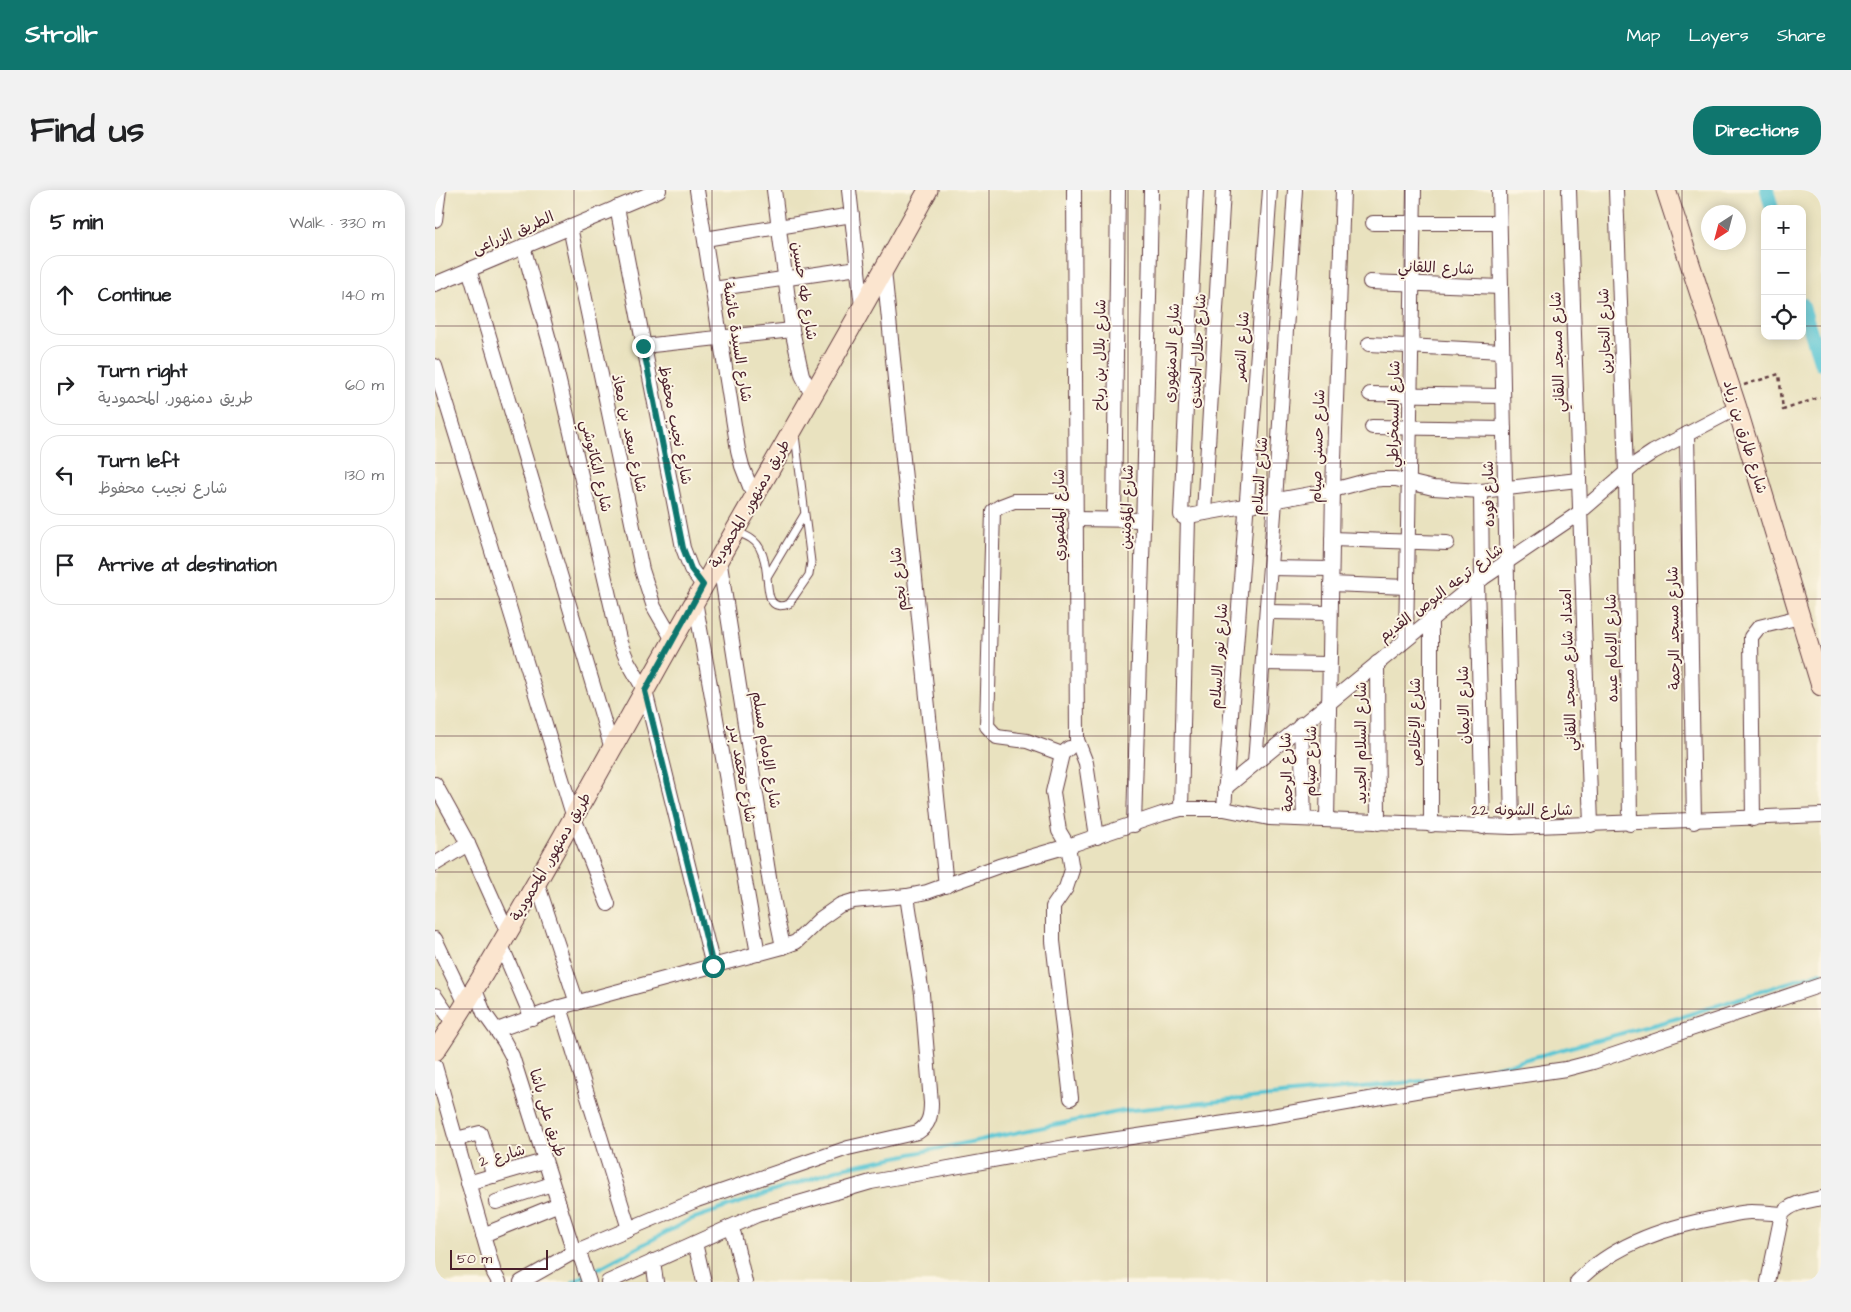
<!DOCTYPE html>
<meta charset="utf-8">
<style>
:root{--surface:#fff;--page:#f2f2f2;--text:#202124;--muted:#757577;--line:#e0e0e0;--accent:#0f766e}
body{margin:0;font-family:"Architects Daughter","Playpen Sans Arabic",sans-serif;background:var(--page);color:var(--text)}
.controls{position:absolute;right:15px;top:15px;display:grid;overflow:hidden;border-radius:10px;box-shadow:0 2px 12px #0003}
.controls button{width:45px;height:45px;display:grid;place-items:center;padding:0;border:0;border-bottom:1px solid var(--line);background:var(--surface);color:var(--text);font:25px sans-serif}
.compass{position:absolute;left:1266px;top:15px;width:45px;height:45px;border-radius:50%;background:var(--surface);box-shadow:0 2px 12px #0003;rotate:216deg}
.scale{position:absolute;left:15px;bottom:12px;width:98px;box-sizing:border-box;padding-left:5px;border:2px solid #4a1f2b;border-top:0;font-size:14px;line-height:18px;white-space:nowrap;color:#4a1f2b;-webkit-text-stroke:4px #fcf5e5;paint-order:stroke}
.stop{position:absolute;width:15px;height:15px;margin:-11px;border:4px solid #0f766e;border-radius:50%;background:#fff}
.stop.end{background:#0f766e;border-color:#fff;box-shadow:0 1px 5px #0008}
.list{margin:0;padding:0;list-style:none}
h2{display:flex;justify-content:space-between;align-items:center;height:65px;margin:0;padding:0 20px;font-size:21px}
h2 small{font-size:16px;font-weight:400;color:var(--muted)}
.list li{display:grid;grid-template-columns:32px 1fr auto;gap:15px;align-items:center;box-sizing:border-box;height:80px;margin:0 10px 10px;padding:0 10px;border:1px solid var(--line);border-radius:20px}
.list b{display:block;font-size:19px;white-space:nowrap}
.list p{margin:0;font-size:16px;white-space:nowrap;color:var(--muted)}
.list em{font-size:16px;font-style:normal;color:var(--muted)}
.icon{flex:none;width:28px;height:28px;fill:none;stroke:currentColor;stroke-width:2;stroke-linecap:round;stroke-linejoin:round}
.map{position:relative;flex:none;width:1386px;height:1092px;overflow:hidden;border-radius:20px}
header{display:flex;align-items:center;gap:30px;box-sizing:border-box;height:70px;padding:0 25px;background:var(--accent);color:#fff}
header strong{font-size:24px}
nav{display:flex;gap:28px;margin-inline-start:auto;font-size:18px}
.intro{display:flex;align-items:center;justify-content:space-between;box-sizing:border-box;height:120px;padding:0 30px}
h1{margin:0;font-size:35px}
.button{padding:12px 22px;border-radius:20px;background:var(--accent);color:#fff;font-size:18px;font-weight:700}
main{display:flex;gap:30px;padding:0 30px}
aside{flex:1;background:var(--surface);border-radius:20px;box-shadow:0 2px 12px #0003}
.map>svg:first-child{display:block}
.lines{fill:none;stroke-linecap:round;stroke-linejoin:round}
.stream{stroke:#5ac6d4;stroke-width:4}
.canal{stroke:#5ac6d4;stroke-width:14}
.service-casing{stroke:#623c41;stroke-width:9}
.minor-casing{stroke:#623c41;stroke-width:16}
.secondary-casing{stroke:#623c41;stroke-width:21}
.path{stroke:#623c41;stroke-width:2.5;stroke-dasharray:4 4;stroke-linecap:butt}
.service{stroke:#fff;stroke-width:7}
.minor{stroke:#fff;stroke-width:14}
.secondary{stroke:#fbe5cf;stroke-width:19}
.route{stroke:#0f766e;stroke-width:6}
.grid{fill:none;stroke:#4a1f2b;stroke-width:1;stroke-opacity:0.55}
.labels{text-anchor:middle;dominant-baseline:central;stroke-width:4;stroke-linejoin:round;paint-order:stroke}
.street-label{font-size:15px;fill:#4a1f2b;stroke:#fcf5e5}
</style>
<header>
<strong>Strollr</strong>
<nav><a>Map</a><a>Layers</a><a>Share</a></nav>
</header>
<div class="intro"><h1>Find us</h1><a class="button">Directions</a></div>
<main>
<aside>
<h2>5 min<small>Walk · 330 m</small></h2>
<ul class="list">
<li><svg class="icon" aria-label="ahead" viewBox="0 0 24 24"><path d="M12 20V5M6 11l6-6 6 6"/></svg><div><b>Continue</b></div><em>140 m</em></li>
<li><svg class="icon" aria-label="right" viewBox="0 0 24 24"><path d="M7 20v-9h11M14 6l5 5-5 5"/></svg><div><b>Turn right</b><p>طريق دمنهور, المحمودية</p></div><em>60 m</em></li>
<li><svg class="icon" aria-label="left" viewBox="0 0 24 24"><path d="M17 20v-9H6M10 6l-5 5 5 5"/></svg><div><b>Turn left</b><p>شارع نجيب محفوظ</p></div><em>130 m</em></li>
<li><svg class="icon" aria-label="arrive" viewBox="0 0 24 24"><path d="M6 21V4h12l-3 4 3 4H6"/></svg><div><b>Arrive at destination</b></div></li>
</ul>
</aside>
<div class="map">
<svg width="1386" height="1092" viewBox="0 0 1386 1092">
<rect width="100%" height="100%" fill="#fcf5e5"/>
<filter id="ink" filterUnits="userSpaceOnUse"><feTurbulence type="fractalNoise" baseFrequency=".02" numOctaves="2"/><feDisplacementMap in="SourceGraphic" scale="10" xChannelSelector="R" yChannelSelector="G"/><feConvolveMatrix kernelMatrix="1 2 1 2 8 2 1 2 1" color-interpolation-filters="sRGB"/></filter>
<filter id="wash" filterUnits="userSpaceOnUse"><feTurbulence type="fractalNoise" baseFrequency=".0096" numOctaves="4" result="noise"/><feDisplacementMap in="SourceGraphic" scale="20" xChannelSelector="R" yChannelSelector="G"/><feGaussianBlur stdDeviation="1.12" result="paint"/><feColorMatrix in="noise" values="0 0 0 0 0 0 0 0 0 0 0 0 0 0 0 0 0 1.4 0 .05"/><feComposite in="paint" operator="in"/></filter>
<g filter="url(#wash)">
<rect width="100%" height="100%" fill="#e9e2bf"/>
<g class="lines">
<g class="stream">
<path d="M155,1083L254,1030L407,978L688,921L1026,887L1243,828L1386,782"/>
<path d="M138,1092L149,1086"/>
</g>
<g class="canal">
<path d="M1332,0L1337,19"/>
<path d="M1367,114L1386,174"/>
</g>
</g>
</g>
<g filter="url(#ink)">
<g class="lines">
<defs>
<g id="service">
<path d="M302,342C312,346 322,350 326,361C330,368 331,379 332,388C334,401 332,422 354,414L374,385L376,372L360,245"/>
<path d="M332,387L369,325"/>
</g>
<g id="minor">
<path d="M262,0L303,260L307,276L319,307"/>
<path d="M339,0L357,140L367,185L377,205"/>
<path d="M414,0L427,117"/>
<path d="M639,0L642,550L651,573L662,647"/>
<path d="M761,0L746,325L748,327L898,300L935,290L948,289H961L998,298L1046,301L1143,290"/>
<path d="M1064,0L1077,637"/>
<path d="M1134,0L1156,635"/>
<path d="M1181,0L1191,282L1195,634"/>
<path d="M182,17L248,358L256,379L268,395"/>
<path d="M0,30L4,0"/>
<path d="M938,33H1064"/>
<path d="M135,37L207,380L219,417L238,450"/>
<path d="M270,49L417,25"/>
<path d="M88,56L116,157L185,453L192,470L210,501L278,776"/>
<path d="M34,79L177,559"/>
<path d="M449,80L511,696"/>
<path d="M935,92L1066,97"/>
<path d="M0,94L224,0"/>
<path d="M278,99L423,78"/>
<path d="M934,154L1067,161"/>
<path d="M208,156L357,140"/>
<path d="M0,176L139,628L173,714"/>
<path d="M935,204L1068,206"/>
<path d="M937,237L1069,239"/>
<path d="M1252,244L1259,632"/>
<path d="M1046,301L1047,389"/>
<path d="M769,323L788,0"/>
<path d="M640,329L707,330"/>
<path d="M679,329L683,0"/>
<path d="M897,349L1012,353"/>
<path d="M284,368L335,694L348,757"/>
<path d="M835,378L896,379"/>
<path d="M1042,392L1048,637"/>
<path d="M896,394L972,397"/>
<path d="M260,411L323,764"/>
<path d="M832,422L895,423"/>
<path d="M996,429V635"/>
<path d="M971,449L979,0"/>
<path d="M828,473L894,474"/>
<path d="M942,473L943,633"/>
<path d="M866,534L869,629"/>
<path d="M634,558L627,564L618,602L624,641L633,656L637,680L631,698L618,717V751L636,908"/>
<path d="M627,564L592,551L562,547L552,536L558,321L566,316L579,311H640"/>
<path d="M820,573L840,311L860,0"/>
<path d="M0,594L33,654L73,743"/>
<path d="M790,598L1042,392L1144,323L1203,272L1218,262L1302,218"/>
<path d="M746,619L753,327"/>
<path d="M789,619L835,0"/>
<path d="M1318,629L1316,447L1324,437L1365,427"/>
<path d="M892,630L898,300L908,0"/>
<path d="M699,635C705,423 713,212 716,0"/>
<path d="M0,674L33,654"/>
<path d="M102,693L142,813"/>
<path d="M0,749L31,814"/>
<path d="M66,755L97,828"/>
<path d="M40,800L49,823L69,851L77,866L139,1062"/>
<path d="M0,806L19,834"/>
<path d="M125,817L194,1039"/>
<path d="M62,840L125,817L348,757L361,752L385,729L405,715L418,711L472,706L492,702L564,676L633,656L727,624L746,619H789L834,628L1077,637L1386,625"/>
<path d="M0,876L59,1083L64,1092"/>
<path d="M21,949L45,943L59,986"/>
<path d="M33,993L109,971"/>
<path d="M61,1012L117,994"/>
<path d="M295,1037L299,1045L310,1092"/>
<path d="M48,1045L124,1014"/>
<path d="M260,1053L269,1092"/>
<path d="M139,1062L146,1068L154,1092"/>
<path d="M218,1071L221,1092"/>
<path d="M86,1092L139,1062L262,1010L413,958L483,942C494,935 496,926 496,913L487,804L472,706"/>
<path d="M173,1092L322,1025L436,992L636,956L837,926L992,899L1131,879L1158,872L1386,795"/>
<path d="M1142,1092C1179,1053 1234,1036 1286,1027C1296,1025 1306,1022 1316,1022C1326,1022 1337,1023 1347,1024"/>
<path d="M1333,1092L1347,1024C1356,1013 1372,1011 1386,1008"/>
</g>
<g id="secondary">
<path d="M1231,0L1302,218L1386,496"/>
<path d="M0,861C31,816 58,768 86,720C131,641 176,561 220,482C310,321 404,162 493,0"/>
</g>
</defs>
<use href="#service" class="service-casing"/>
<use href="#minor" class="minor-casing"/>
<use href="#secondary" class="secondary-casing"/>
<path class="path" d="M1309,195L1344,184L1348,220L1386,207"/>
<use href="#service" class="service"/>
<use href="#minor" class="minor"/>
<use href="#secondary" class="secondary"/>
</g>
</g>
<g class="lines" filter="url(#ink)">
<path class="route" d="M208,156L248,358L256,379L268,395L210,501L278,776"/>
</g>
<path class="grid" d="M139,0V1092M277,0V1092M416,0V1092M554,0V1092M693,0V1092M832,0V1092M970,0V1092M1109,0V1092M1247,0V1092M0,136H1330M1367,136H1386M0,273H1386M0,409H1386M0,546H1386M0,682H1386M0,819H1386M0,955H1386"/>
<g class="labels">
<g class="street-label">
<text transform="translate(78 43) rotate(-23)">الطريق الزراعى</text>
<text transform="translate(1001 78) rotate(2)">شارع اللقاني</text>
<text transform="translate(369 101) rotate(81)">شارع طه حسين</text>
<text transform="translate(1170 141) rotate(-92)">شارع النجارين</text>
<text transform="translate(302 152) rotate(81)">شارع السيدة عائشة</text>
<text transform="translate(807 156) rotate(-86)">شارع النصر</text>
<text transform="translate(763 161) rotate(-87)">شارع جلال الجندى</text>
<text transform="translate(1123 162) rotate(-92)">شارع مسجد اللقاني</text>
<text transform="translate(737 163) rotate(-87)">شارع الدمنهورى</text>
<text transform="translate(665 165) rotate(-89)">شارع بلال بن رباح</text>
<text transform="translate(959 224) rotate(-89)">شارع السمخراطي</text>
<text transform="translate(240 235) rotate(79)">شارع نجيب محفوظ</text>
<text transform="translate(194 243) rotate(78)">شارع سعد بن معاذ</text>
<text transform="translate(1310 247) rotate(73)">شارع طارق بن زياد</text>
<text transform="translate(883 256) rotate(-88)">شارع حسنى صيام</text>
<text transform="translate(161 276) rotate(77)">شارع البكاتوشي</text>
<text transform="translate(825 286) rotate(-86)">شارع السلام</text>
<text transform="translate(1054 304) rotate(-91)">شارع فوده</text>
<text transform="translate(315 314) rotate(-60)">طريق دمنهور, المحمودية</text>
<text transform="translate(692 317) rotate(-88)">شارع المؤمنين</text>
<text transform="translate(624 325) rotate(-90)">شارع المنصوري</text>
<text transform="translate(464 389) rotate(-96)">شارع نجم</text>
<text transform="translate(1006 403) rotate(-37)">شارع ترعه البوص القديم</text>
<text transform="translate(1239 438) rotate(-91)">شارع مسجد الرحمة</text>
<text transform="translate(1177 458) rotate(-91)">شارع الإمام عبده</text>
<text transform="translate(784 466) rotate(-86)">شارع نور الاسلام</text>
<text transform="translate(1134 480) rotate(-92)">امتداد شارع مسجد اللقاني</text>
<text transform="translate(1029 515) rotate(-91)">شارع الايمان</text>
<text transform="translate(980 532) rotate(-90)">شارع الإخلاص</text>
<text transform="translate(926 553) rotate(-90)">شارع السلام الجديد</text>
<text transform="translate(331 560) rotate(81)">شارع الإمام مسلم</text>
<text transform="translate(876 571) rotate(-89)">شارع صيام</text>
<text transform="translate(852 582) rotate(-92)">شارع الرحمة</text>
<text transform="translate(307 584) rotate(80)">شارع محمد بدر</text>
<text x="1087" y="620">شارع الشونه 22</text>
<text transform="translate(116 667) rotate(-60)">طريق دمنهور, المحمودية</text>
<text transform="translate(112 923) rotate(73)">طريق على باشا</text>
<text transform="translate(67 966) rotate(-16)">شارع 2</text>
</g>
</g>
</svg>
<div class="controls">
<button>+</button>
<button>−</button>
<button><svg class="icon" aria-label="locate" viewBox="0 0 24 24"><circle cx="12" cy="12" r="6"/><path d="M12 2v4M12 18v4M2 12h4M18 12h4"/></svg></button>
</div>
<svg class="compass" viewBox="-18 -18 36 36"><path d="M0-13l5 13h-10z" fill="#e53935"/><path d="M0 13l5-13h-10z" fill="#757577"/></svg>
<div class="scale">50 m</div>
<div class="stop" style="left:278px;top:776px"></div>
<div class="stop end" style="left:208px;top:156px"></div>
</div>
</main>
